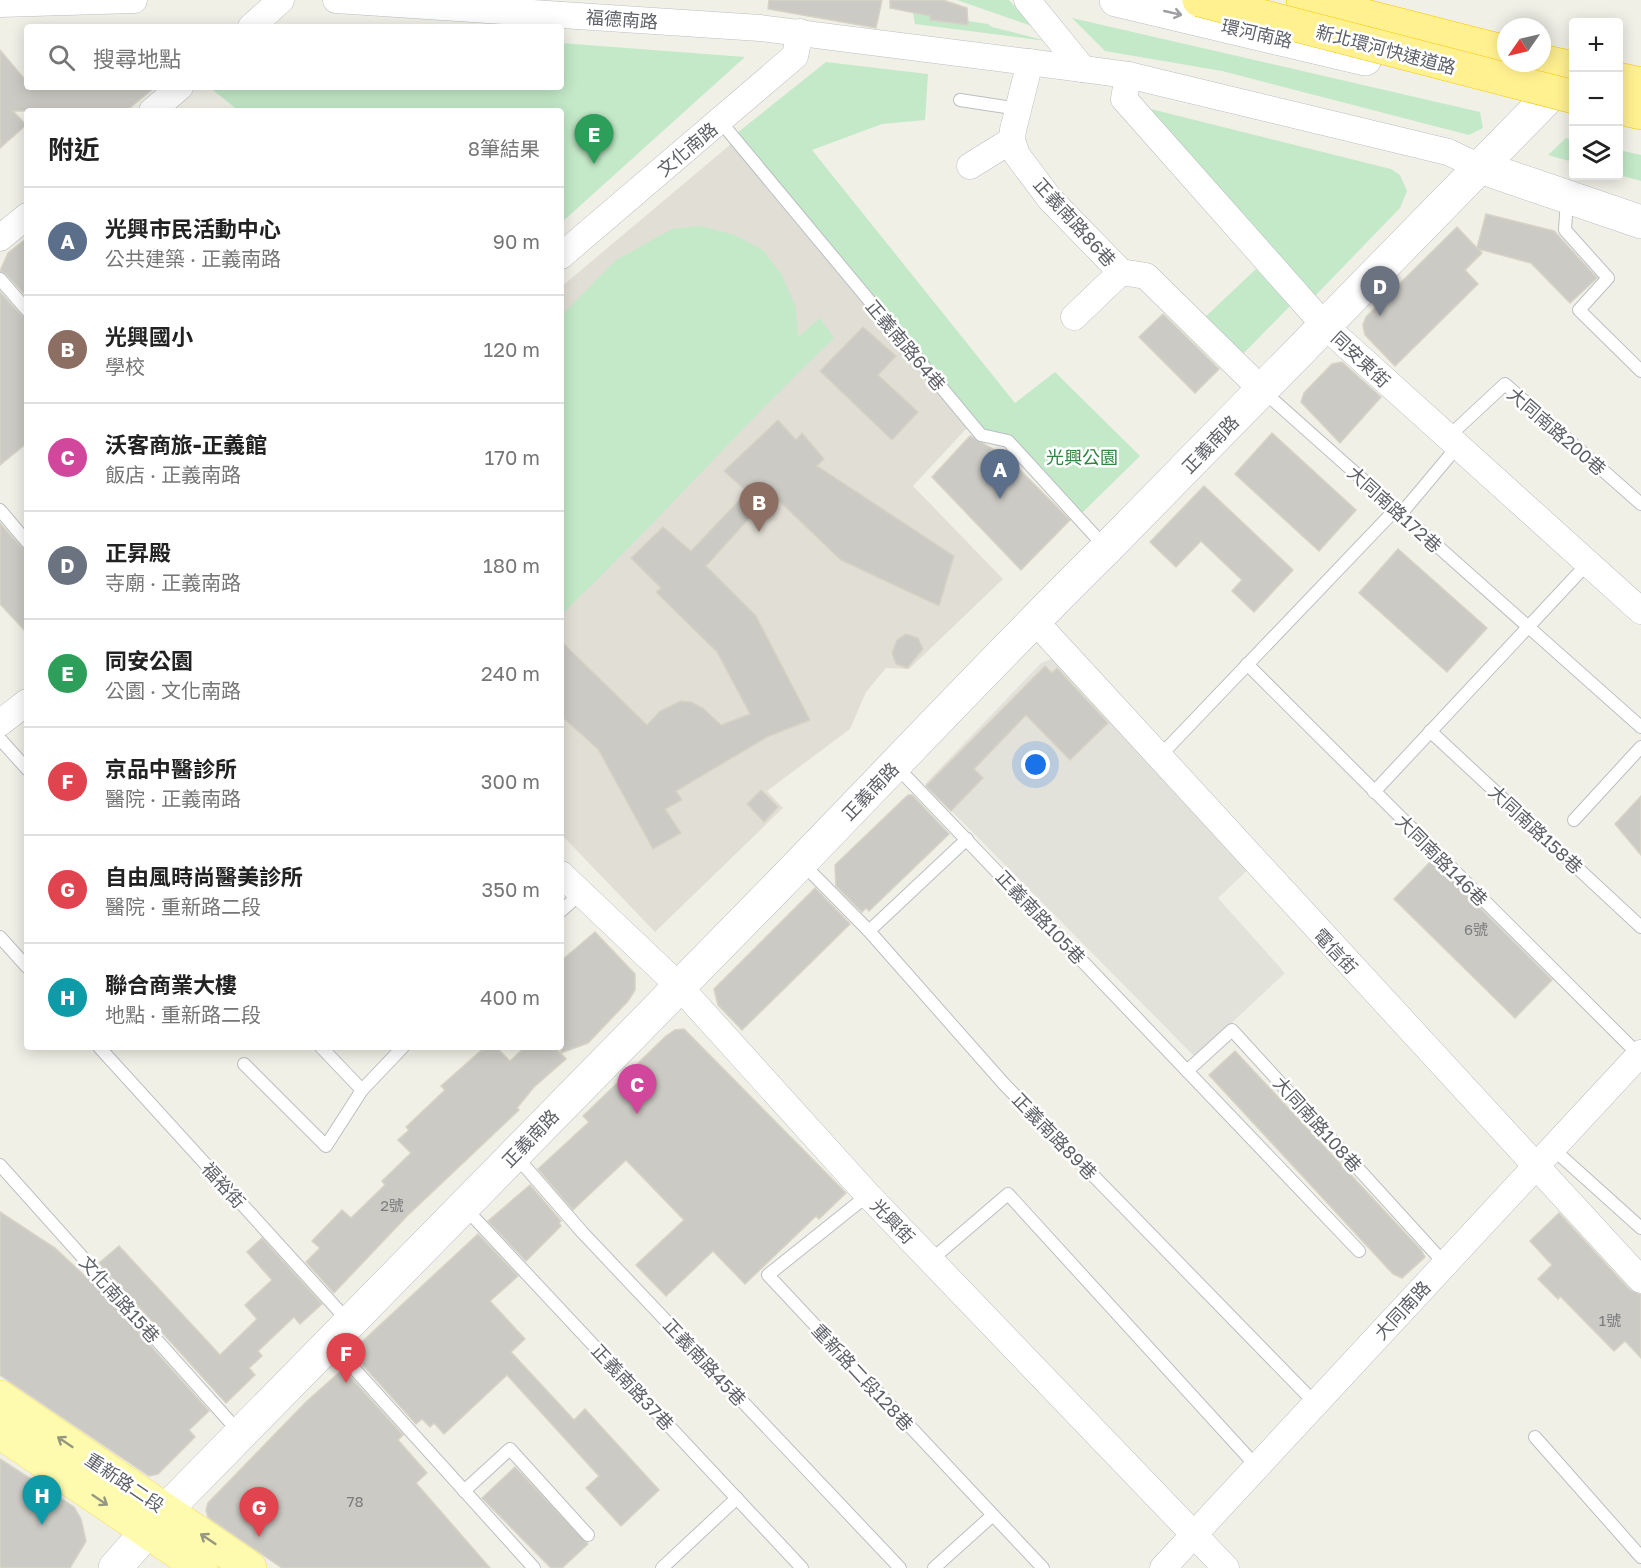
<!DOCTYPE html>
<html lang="zh-TW">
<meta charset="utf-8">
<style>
:root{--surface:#fff;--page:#f2f2f2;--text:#222;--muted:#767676;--line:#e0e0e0;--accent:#b45309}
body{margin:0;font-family:"Golos Text","Noto Sans TC",sans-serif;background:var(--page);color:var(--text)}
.controls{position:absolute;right:18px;top:18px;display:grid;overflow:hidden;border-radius:6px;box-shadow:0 3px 15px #0003}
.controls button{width:54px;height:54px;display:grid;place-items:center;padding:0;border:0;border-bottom:2px solid var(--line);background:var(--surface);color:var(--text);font:30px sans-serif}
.compass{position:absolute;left:1497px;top:18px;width:54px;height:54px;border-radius:50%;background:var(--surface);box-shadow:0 3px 15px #0003;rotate:236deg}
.you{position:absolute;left:1036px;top:765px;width:21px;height:21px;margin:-15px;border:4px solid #fff;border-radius:50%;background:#1a73e8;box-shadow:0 0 0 9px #1a73e833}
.badge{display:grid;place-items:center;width:39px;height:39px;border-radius:50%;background:var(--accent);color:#fff;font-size:20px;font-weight:700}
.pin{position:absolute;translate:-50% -50px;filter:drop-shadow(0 2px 3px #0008)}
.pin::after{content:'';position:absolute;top:32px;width:21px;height:18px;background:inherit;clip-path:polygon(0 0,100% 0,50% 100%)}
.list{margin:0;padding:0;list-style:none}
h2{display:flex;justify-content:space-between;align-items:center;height:78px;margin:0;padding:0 24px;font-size:26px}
h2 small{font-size:20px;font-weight:400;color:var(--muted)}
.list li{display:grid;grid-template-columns:39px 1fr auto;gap:18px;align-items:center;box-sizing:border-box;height:108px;padding:0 24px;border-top:2px solid var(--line)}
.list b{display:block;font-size:22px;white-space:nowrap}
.list p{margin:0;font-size:20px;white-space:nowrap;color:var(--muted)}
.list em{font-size:20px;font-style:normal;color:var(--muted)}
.icon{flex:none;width:33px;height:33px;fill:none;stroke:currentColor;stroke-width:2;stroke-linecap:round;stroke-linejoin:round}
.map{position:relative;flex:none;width:1641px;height:1568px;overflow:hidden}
.search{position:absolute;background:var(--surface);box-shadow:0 3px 15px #0003;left:24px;top:24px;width:540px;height:66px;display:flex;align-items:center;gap:15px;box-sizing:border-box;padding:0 21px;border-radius:6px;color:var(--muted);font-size:22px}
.panel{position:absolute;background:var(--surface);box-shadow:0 3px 15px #0003;left:24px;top:108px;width:540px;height:942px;border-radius:6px}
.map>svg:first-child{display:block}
.industrial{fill:#e2e2db}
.education{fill:#e1dfd5}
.green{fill:#c3e9c8}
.building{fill:#cccac4;stroke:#d6d3c5;stroke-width:1.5}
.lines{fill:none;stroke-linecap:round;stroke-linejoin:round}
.lane-casing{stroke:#bbbec3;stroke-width:14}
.street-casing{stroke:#bbbec3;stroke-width:27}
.secondary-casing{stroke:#bcbec5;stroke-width:34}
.primary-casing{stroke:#f7dd5a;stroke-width:34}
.highway-casing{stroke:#f8c700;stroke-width:34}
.lane{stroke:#fff;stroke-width:12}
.street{stroke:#fff;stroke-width:26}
.secondary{stroke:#fff;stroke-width:33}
.primary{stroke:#fffbae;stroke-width:33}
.highway{stroke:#fff090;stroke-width:33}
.highway-bridge-casing{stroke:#f8c700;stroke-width:34;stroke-linecap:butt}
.highway-bridge{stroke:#fff090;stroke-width:33}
.oneway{stroke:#9ea0a4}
.oneway2{stroke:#969780}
.labels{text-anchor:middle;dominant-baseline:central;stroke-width:5;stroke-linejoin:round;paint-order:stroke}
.number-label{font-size:15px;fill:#7a7b7f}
.street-label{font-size:18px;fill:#5e6168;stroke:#fff}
.park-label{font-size:18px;fill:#31833f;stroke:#fff}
</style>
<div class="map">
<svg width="1641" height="1568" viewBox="0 0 1641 1568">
<rect width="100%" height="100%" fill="#f1f0e7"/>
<path class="industrial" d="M1058,656L1252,866L1218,898L1285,973L1195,1057L925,784L1041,663Z"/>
<path class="education" d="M731,144L967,428L913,486L1003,579L909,669L886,668L866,692L850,729L767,791L783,808L655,932L561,834V287Z"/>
<g class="green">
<path d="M957,0H1009L1032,26Z"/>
<path d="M913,13L930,16L931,20L967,24L968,21L988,24L992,27L1047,41L915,24Z"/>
<path d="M1072,18L1480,112L1483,128L1469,135L1222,71L1105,51Z"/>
<path d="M561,43L745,57L561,223V111H239L209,87H561Z"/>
<path d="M826,62L928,74L925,120L882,124L812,150L1015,403L1055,372L1140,456L1081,514L1010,435L984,430L737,133Z"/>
<path d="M1139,106L1391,169L1400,175L1407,191L1400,208L1315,296Z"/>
<path d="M1566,138L1573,140V162L1548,155Z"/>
<path d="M1619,150L1641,155V181L1619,175Z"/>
<path d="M701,226L735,235L763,250L782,275L796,308L798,337L820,318L834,338C741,427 656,524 563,613L561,611V316L616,260L672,229Z"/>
<path d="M1256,269L1290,306L1241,356L1203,319Z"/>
</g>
<g class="building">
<path d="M769,0H882L876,28L768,9Z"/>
<path d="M890,0H943L967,8L968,25L930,20V16L890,8Z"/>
<path d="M0,50L27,82V87H155L126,111H13L26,125L0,148Z"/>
<path d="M1486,214L1554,231L1597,278L1570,303L1531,263L1479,249L1482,253L1465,270L1478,284L1395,366L1365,335L1363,325L1366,317L1457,227L1477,248Z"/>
<path d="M27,238V297L6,274L0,271L8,253Z"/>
<path d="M0,292L21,315L27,318V443L0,465Z"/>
<path d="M1163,314L1219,369L1195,393L1139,337Z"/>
<path d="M863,327L896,356L878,375L918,412L892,440L820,371Z"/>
<path d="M1342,362L1381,397L1340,443L1301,402L1304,393L1332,364Z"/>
<path d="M778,420L796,440L802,433L824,459L817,466L954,556L939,606L841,560L775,497L765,505L763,503L706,566L756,616L810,720L767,737L676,791L682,800L665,809L681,833L653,849L598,749L561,716V641L647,725L660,711L681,701L691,702L703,708L721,725L750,714L717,652L656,592L661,588L631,558L663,527L691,551L747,492L724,471Z"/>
<path d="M1272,433L1356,510L1319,551L1235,474Z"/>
<path d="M970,436L1007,457L1070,520L1021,570L932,477Z"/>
<path d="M1204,486L1293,570L1254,612L1232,591L1242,580L1201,541L1176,567L1150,542Z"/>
<path d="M0,523L21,547L27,550V633L0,604Z"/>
<path d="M1398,549L1487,628L1447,672L1359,593Z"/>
<path d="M906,634L918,638L923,649L907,668L896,664L892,653L897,640Z"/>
<path d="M1045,666L1052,673L1057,668L1108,723L1070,760L1026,715L974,769L983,778L951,811L926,786Z"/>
<path d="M761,790L778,807L764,822L747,804Z"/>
<path d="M908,795H912L949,834L869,911L866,908L862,912L836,886L835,865Z"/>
<path d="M1641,796V855L1615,824Z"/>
<path d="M1432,860L1552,980L1515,1018L1394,899Z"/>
<path d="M815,888L850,924L742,1030L718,1005L714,989Z"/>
<path d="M595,932L635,974V990L628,1001L588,1043L561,1053V961Z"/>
<path d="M684,1029L846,1193L819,1219L816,1216L745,1284L713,1251L666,1296L636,1265L684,1220L626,1160L573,1210L538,1169L589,1122L583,1116L666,1036L675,1030Z"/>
<path d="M485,1047H496L510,1061L525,1047H555L566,1059L534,1087L517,1108L519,1110L407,1216L334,1293L306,1262L320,1248L312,1241L342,1210L351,1218L385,1185L382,1181L411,1153L398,1140L409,1130L406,1127L445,1090L441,1086Z"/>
<path d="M1235,1051L1421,1250L1425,1257L1402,1278L1393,1274L1209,1075Z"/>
<path d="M530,1185L561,1221L559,1223L561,1226L526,1261L488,1221Z"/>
<path d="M0,1212L55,1248L85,1276L87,1275L209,1411L189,1430L195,1437L158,1474L149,1476L0,1375Z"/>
<path d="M1559,1213L1630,1290L1641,1295V1358L1625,1341L1614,1351L1560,1296L1558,1299L1538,1279L1552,1265L1530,1241Z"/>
<path d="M478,1234L518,1276L490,1301L525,1339L511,1352L574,1420L585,1409L659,1490L621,1526L586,1488L599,1476L507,1375L444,1434L434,1423L430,1427L422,1419L416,1424L351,1352Z"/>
<path d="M262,1238L322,1304L300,1324L294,1317L258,1351L262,1356L249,1368L255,1375L226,1403L99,1263L119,1246L220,1355L257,1319L245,1305L272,1280L247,1252Z"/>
<path d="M343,1369L403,1435L398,1440L427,1473L416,1483L490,1568H282L208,1517L206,1510L208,1503L306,1402Z"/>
<path d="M0,1459L74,1507L81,1519L86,1541L70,1568H0Z"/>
<path d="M515,1467L588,1544L562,1568H551L482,1498Z"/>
</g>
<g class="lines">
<defs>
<g id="lane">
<path d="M960,100L1019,109"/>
<path d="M720,121L981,435L1008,441L1106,548"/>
<path d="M1567,199L1565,230L1608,278L1579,310L1641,371"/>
<path d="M0,279L27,310"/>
<path d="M1263,391L1641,727"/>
<path d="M1447,438L1505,384L1641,504"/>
<path d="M0,510L27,542"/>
<path d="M1400,515L1457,447"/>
<path d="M1247,664L1640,1056"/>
<path d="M1430,731L1641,927"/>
<path d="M0,739L27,769"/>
<path d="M1159,757L1395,510"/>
<path d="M896,766L1359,1251"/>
<path d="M1374,792L1588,563"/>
<path d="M1574,820L1641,747"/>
<path d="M802,863L869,931L1004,1084L1316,1404"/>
<path d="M561,911L580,894"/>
<path d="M869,931L967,839"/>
<path d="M0,937L27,967"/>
<path d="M99,1047L349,1322"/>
<path d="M321,1047L362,1090"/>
<path d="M244,1064L326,1146L362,1090L403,1047"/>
<path d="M1187,1071L1232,1030L1445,1264"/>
<path d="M1552,1148L1641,1228"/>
<path d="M515,1155L582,1232L900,1568"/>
<path d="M0,1165L239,1432"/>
<path d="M868,1195L768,1275L993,1515L934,1568"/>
<path d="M465,1208L802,1568"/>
<path d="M931,1260L1008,1194L1257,1467"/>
<path d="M331,1343L534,1568"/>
<path d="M1535,1437L1641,1557"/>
<path d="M464,1491L510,1449L588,1535"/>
<path d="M993,1515L1043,1568"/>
<path d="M662,1568L737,1498"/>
</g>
<g id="street">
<path d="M336,0L760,28L1083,69L1128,75L1448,152L1480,167"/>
<path d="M1027,0L1083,69"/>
<path d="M0,4L134,0"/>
<path d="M251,27L281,0"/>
<path d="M1030,62L1013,130L1012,140L1017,155L1050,199L1121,272L1146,276L1262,390"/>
<path d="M1128,75L1124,99L1325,326L1641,611"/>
<path d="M152,111L180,87"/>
<path d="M970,166L1012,140"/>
<path d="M0,238L27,216"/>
<path d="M561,256L795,56L800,32"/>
<path d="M1074,317L1121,272"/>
<path d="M1033,619L1641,1280"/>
<path d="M0,723L27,702"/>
<path d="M561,874L679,986L868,1195L1226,1568"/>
<path d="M1163,1568L1641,1053"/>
</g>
<g id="secondary">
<path d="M1116,0L1365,59"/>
<path d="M1480,167L1641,222"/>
<path d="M115,1568L166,1510C369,1302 573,1095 777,887C887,774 994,659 1107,548L1572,73"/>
</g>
<g id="primary">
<path d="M0,1397L250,1568"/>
<path d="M0,1432L201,1568"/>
</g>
<g id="highway">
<path d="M1303,0L1506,52"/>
<path d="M1542,61L1574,68"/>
<path d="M1618,79L1641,84"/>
<path d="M1618,108L1641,113"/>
</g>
</defs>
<use href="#lane" class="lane-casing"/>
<use href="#street" class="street-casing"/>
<use href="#secondary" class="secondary-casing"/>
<use href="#primary" class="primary-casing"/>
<use href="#highway" class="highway-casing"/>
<use href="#lane" class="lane"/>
<use href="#street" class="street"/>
<use href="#secondary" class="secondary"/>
<use href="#primary" class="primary"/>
<use href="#highway" class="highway"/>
<defs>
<path id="highway-bridge" d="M1199,0L1574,97"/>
</defs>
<use href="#highway-bridge" class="highway-bridge-casing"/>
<use href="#highway-bridge" class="highway-bridge"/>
</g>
<defs><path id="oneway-shaft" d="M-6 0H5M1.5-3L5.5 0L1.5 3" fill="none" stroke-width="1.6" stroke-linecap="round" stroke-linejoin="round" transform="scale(1.5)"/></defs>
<use class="oneway" href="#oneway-shaft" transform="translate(1173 13) rotate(13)"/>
<g class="oneway2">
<use href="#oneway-shaft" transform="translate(65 1442) rotate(-146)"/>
<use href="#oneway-shaft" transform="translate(100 1500) rotate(34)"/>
<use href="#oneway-shaft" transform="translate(208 1539) rotate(-146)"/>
</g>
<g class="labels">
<g class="number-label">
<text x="1476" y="929">6號</text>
<text x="392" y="1205">2號</text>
<text x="1610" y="1320">1號</text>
<text x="355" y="1501">78</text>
</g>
<g class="street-label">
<text transform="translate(622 19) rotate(4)">福德南路</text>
<text transform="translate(1257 33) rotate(13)">環河南路</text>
<text transform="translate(1386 49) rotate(15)">新北環河快速道路</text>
<text transform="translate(687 149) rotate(-40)">文化南路</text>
<text transform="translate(1075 222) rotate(48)">正義南路86巷</text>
<text transform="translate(906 345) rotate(50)">正義南路64巷</text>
<text transform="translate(1361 359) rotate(43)">同安東街</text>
<text transform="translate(1557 431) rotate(41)">大同南路200巷</text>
<text transform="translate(1210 444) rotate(-46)">正義南路</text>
<text transform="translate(1395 509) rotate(42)">大同南路172巷</text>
<text transform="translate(870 791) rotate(-46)">正義南路</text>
<text transform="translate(1536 829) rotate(43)">大同南路158巷</text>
<text transform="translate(1442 860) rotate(45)">大同南路146巷</text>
<text transform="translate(1041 917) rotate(47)">正義南路105巷</text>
<text transform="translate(1336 951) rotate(47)">電信街</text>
<text transform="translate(1318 1124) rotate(48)">大同南路108巷</text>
<text transform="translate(1055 1136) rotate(46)">正義南路89巷</text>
<text transform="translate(530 1138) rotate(-46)">正義南路</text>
<text transform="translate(224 1185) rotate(48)">福裕街</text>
<text transform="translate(893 1221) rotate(46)">光興街</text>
<text transform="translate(120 1299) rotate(48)">文化南路15巷</text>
<text transform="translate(1402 1310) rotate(-47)">大同南路</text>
<text transform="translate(705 1362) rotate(47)">正義南路45巷</text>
<text transform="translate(863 1377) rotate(47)">重新路二段128巷</text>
<text transform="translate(633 1387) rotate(47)">正義南路37巷</text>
<text transform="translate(125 1482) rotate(34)">重新路二段</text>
</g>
<g class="park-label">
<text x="1082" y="457">光興公園</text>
</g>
</g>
</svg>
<div class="controls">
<button>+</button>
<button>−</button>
<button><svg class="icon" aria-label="layers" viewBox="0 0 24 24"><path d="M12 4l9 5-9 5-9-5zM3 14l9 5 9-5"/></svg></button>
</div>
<svg class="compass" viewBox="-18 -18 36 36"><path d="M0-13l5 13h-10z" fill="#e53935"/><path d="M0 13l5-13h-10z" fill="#767676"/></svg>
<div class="you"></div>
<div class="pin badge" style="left:1000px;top:499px;background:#5c6f8a">A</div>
<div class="pin badge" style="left:759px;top:532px;background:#8d6e63">B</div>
<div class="pin badge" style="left:637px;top:1114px;background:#d1479c">C</div>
<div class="pin badge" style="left:1380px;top:316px;background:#6b7280">D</div>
<div class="pin badge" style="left:594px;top:164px;background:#2e9e5b">E</div>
<div class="pin badge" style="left:346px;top:1383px;background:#e0444e">F</div>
<div class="pin badge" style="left:259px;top:1537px;background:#e0444e">G</div>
<div class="pin badge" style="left:42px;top:1525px;background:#0f9aa8">H</div>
<div class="search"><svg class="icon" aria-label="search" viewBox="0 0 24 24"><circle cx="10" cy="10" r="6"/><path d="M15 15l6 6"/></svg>搜尋地點</div>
<section class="panel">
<h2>附近<small>8筆結果</small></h2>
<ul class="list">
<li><span class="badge" style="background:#5c6f8a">A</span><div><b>光興市民活動中心</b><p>公共建築 · 正義南路</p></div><em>90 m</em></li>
<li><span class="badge" style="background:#8d6e63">B</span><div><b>光興國小</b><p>學校</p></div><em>120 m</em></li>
<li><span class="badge" style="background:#d1479c">C</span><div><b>沃客商旅-正義館</b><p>飯店 · 正義南路</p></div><em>170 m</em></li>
<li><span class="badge" style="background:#6b7280">D</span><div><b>正昇殿</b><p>寺廟 · 正義南路</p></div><em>180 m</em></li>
<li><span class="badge" style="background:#2e9e5b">E</span><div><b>同安公園</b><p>公園 · 文化南路</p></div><em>240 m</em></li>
<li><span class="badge" style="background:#e0444e">F</span><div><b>京品中醫診所</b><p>醫院 · 正義南路</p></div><em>300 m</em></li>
<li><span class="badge" style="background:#e0444e">G</span><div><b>自由風時尚醫美診所</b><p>醫院 · 重新路二段</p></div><em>350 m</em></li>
<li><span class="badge" style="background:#0f9aa8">H</span><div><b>聯合商業大樓</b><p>地點 · 重新路二段</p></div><em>400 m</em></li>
</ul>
</section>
</div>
